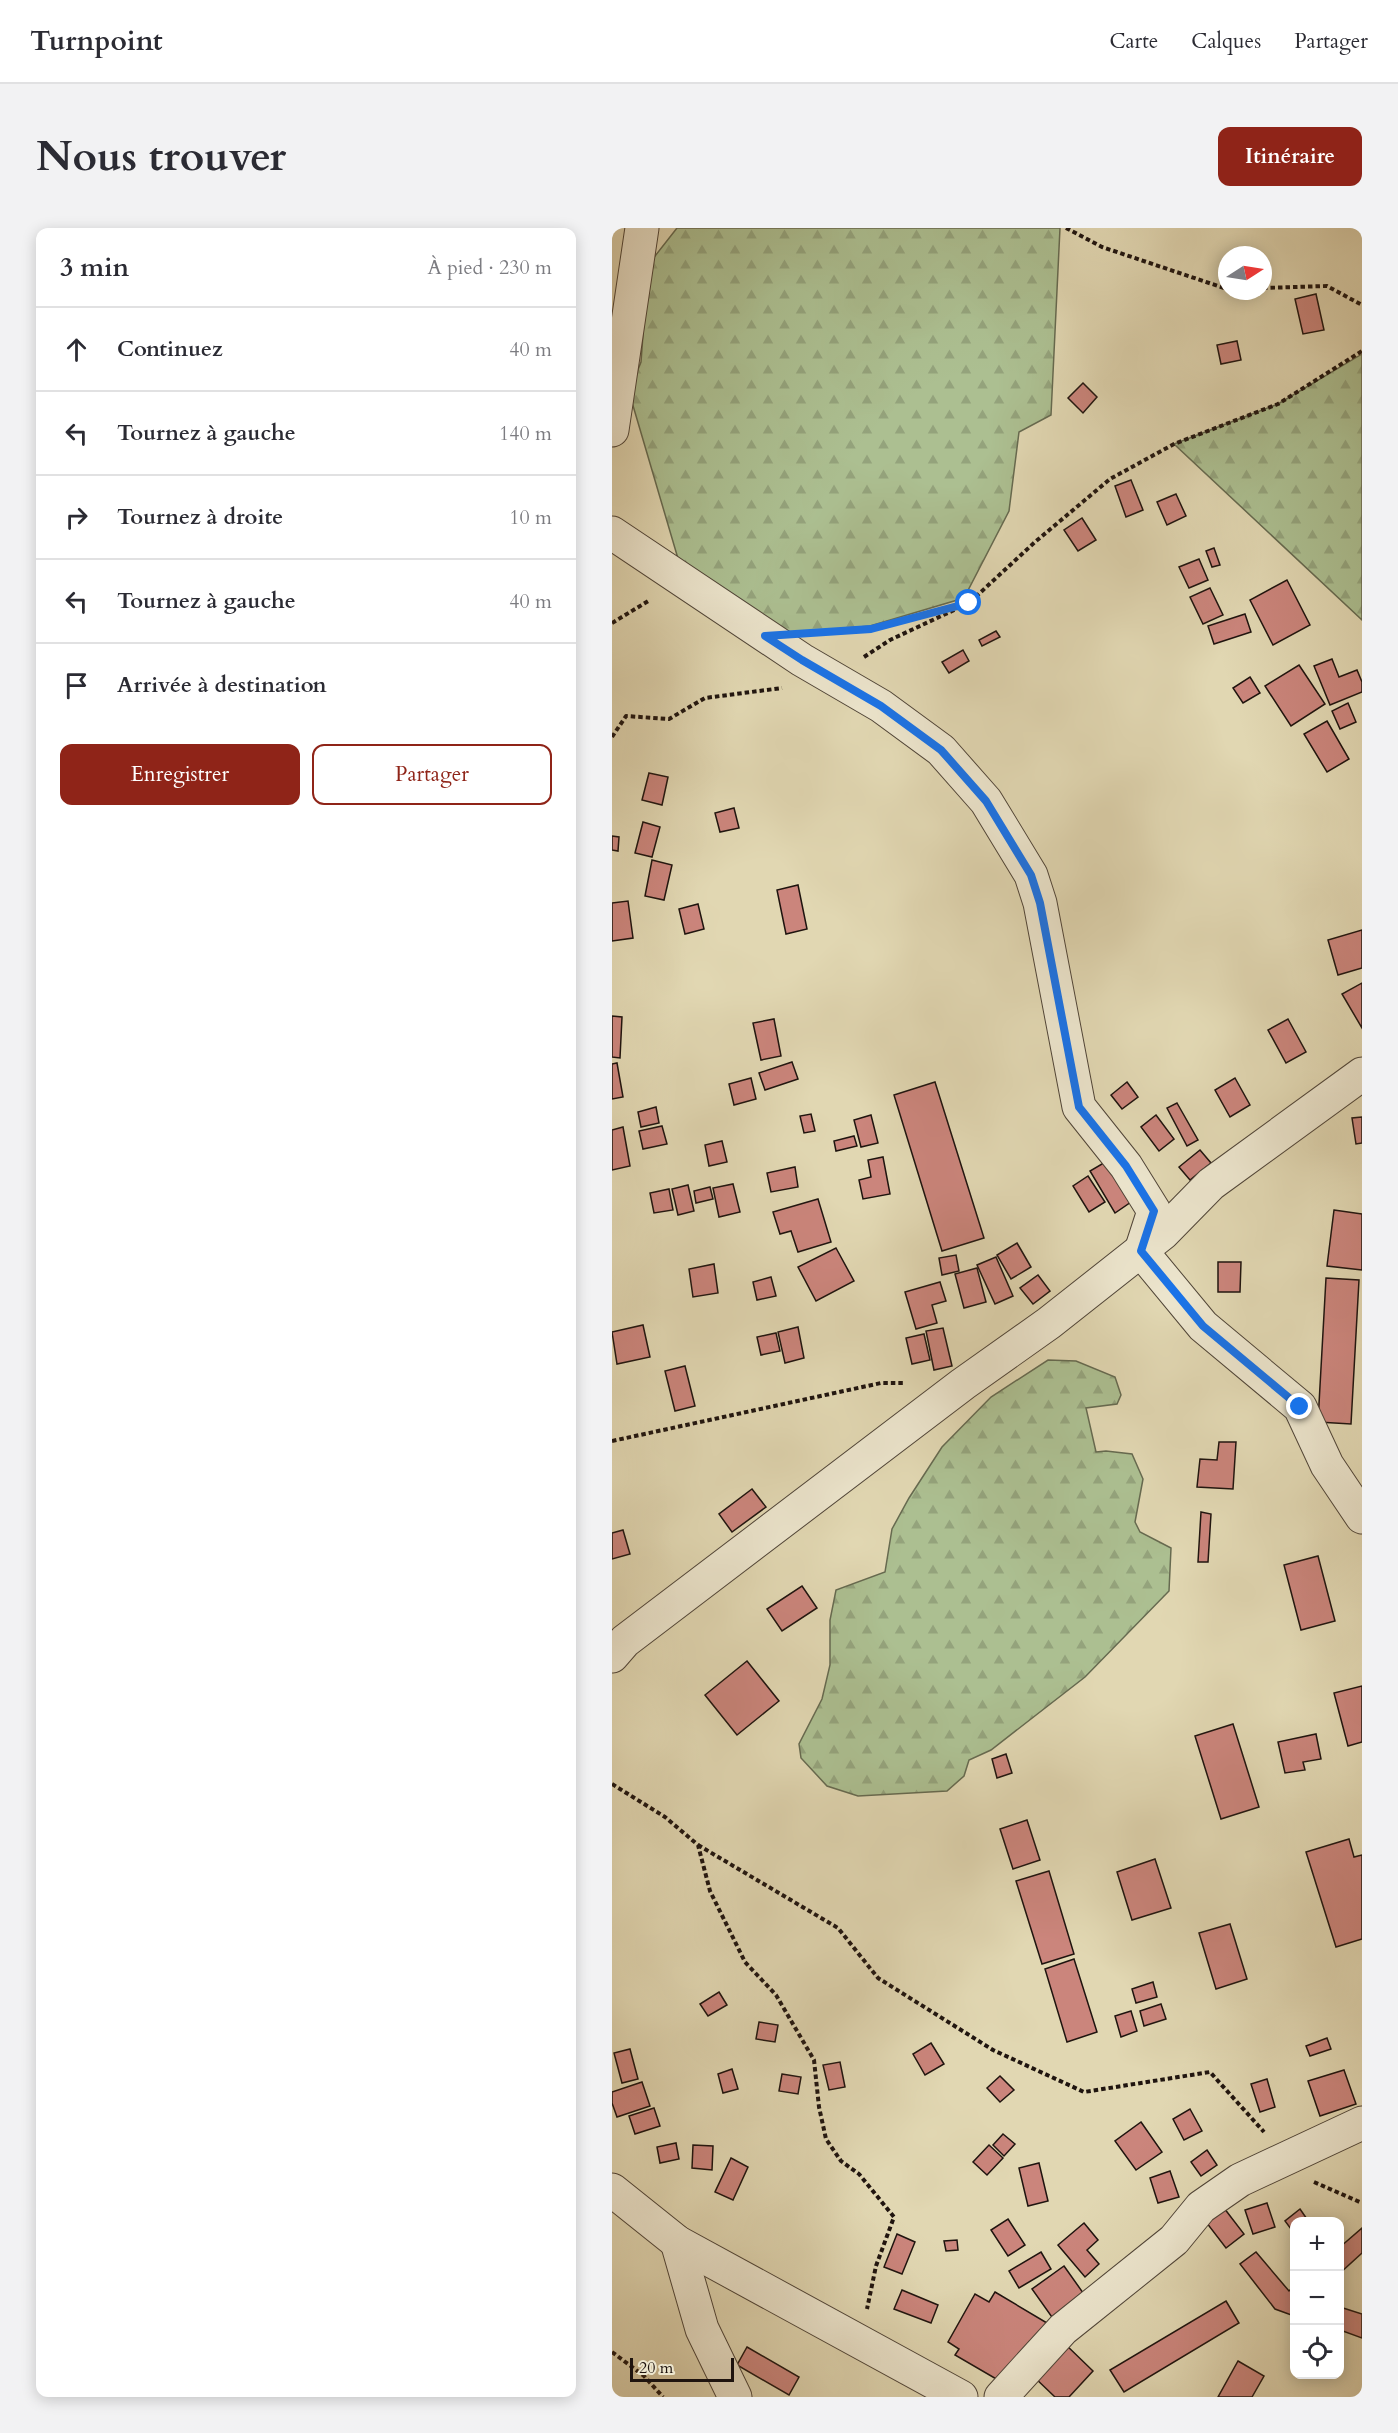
<!DOCTYPE html>
<html lang="fr">
<meta charset="utf-8">
<style>
:root{--surface:#fff;--page:#f2f2f3;--text:#2b2b33;--muted:#7c7c81;--line:#e1e1e2;--accent:#8f2418}
body{margin:0;font-family:Cardo,serif;background:var(--page);color:var(--text)}
.controls{position:absolute;right:18px;bottom:18px;display:grid;overflow:hidden;border-radius:12px;box-shadow:0 3px 15px #0003}
.controls button{width:54px;height:54px;display:grid;place-items:center;padding:0;border:0;border-bottom:2px solid var(--line);background:var(--surface);color:var(--text);font:30px sans-serif}
.compass{position:absolute;left:606px;top:18px;width:54px;height:54px;border-radius:50%;background:var(--surface);box-shadow:0 3px 15px #0003;rotate:78deg}
.scale{position:absolute;left:18px;bottom:15px;width:104px;box-sizing:border-box;padding-left:6px;border:3px solid #1f140f;border-top:0;font-size:16px;line-height:21px;white-space:nowrap;color:#1f140f;-webkit-text-stroke:4px #ece5cd;paint-order:stroke}
.stop{position:absolute;width:18px;height:18px;margin:-14px;border:4px solid #1a73e8;border-radius:50%;background:#fff}
.stop.end{background:#1a73e8;border-color:#fff;box-shadow:0 2px 6px #0008}
.list{margin:0;padding:0;list-style:none}
h2{display:flex;justify-content:space-between;align-items:center;height:78px;margin:0;padding:0 24px;font-size:26px}
h2 small{font-size:20px;font-weight:400;color:var(--muted)}
.list li{display:grid;grid-template-columns:39px 1fr auto;gap:18px;align-items:center;box-sizing:border-box;height:84px;padding:0 24px;border-top:2px solid var(--line)}
.list b{display:block;font-size:22px;white-space:nowrap}
.list em{font-size:20px;font-style:normal;color:var(--muted)}
.actions{display:flex;gap:12px;padding:18px 24px}
.actions a{flex:1;padding:14px 0;border:2px solid var(--accent);border-radius:12px;text-align:center;font-size:21px;color:var(--accent)}
.actions .main{background:var(--accent);color:#fff}
.icon{flex:none;width:33px;height:33px;fill:none;stroke:currentColor;stroke-width:2;stroke-linecap:round;stroke-linejoin:round}
.map{position:relative;flex:none;width:750px;height:2169px;overflow:hidden;border-radius:12px}
header{display:flex;align-items:center;gap:36px;box-sizing:border-box;height:84px;padding:0 30px;background:var(--surface);border-bottom:2px solid var(--line)}
header strong{font-size:28px}
nav{display:flex;gap:33px;margin-inline-start:auto;font-size:21px}
.intro{display:flex;align-items:center;justify-content:space-between;box-sizing:border-box;height:144px;padding:0 36px}
h1{margin:0;font-size:42px}
.button{padding:15px 27px;border-radius:12px;background:var(--accent);color:#fff;font-size:21px;font-weight:700}
main{display:flex;gap:36px;padding:0 36px}
aside{flex:1;background:var(--surface);border-radius:12px;box-shadow:0 3px 15px #0003}
.map>svg:first-child{display:block}
.forest{fill:url(#forest-firs);stroke:#666a50;stroke-width:1.5}
.building{fill:#cb857c;stroke:#1f140f;stroke-width:1.5}
.lines{fill:none;stroke-linecap:round;stroke-linejoin:round}
.minor-casing{stroke:#504538;stroke-width:35}
.path{stroke:#1f140f;stroke-width:4;stroke-dasharray:4.5 3;stroke-linecap:butt}
.minor{stroke:#ece5cd;stroke-width:33}
.route{stroke:#1a73e8;stroke-width:8}
</style>
<header>
<strong>Turnpoint</strong>
<nav><a>Carte</a><a>Calques</a><a>Partager</a></nav>
</header>
<div class="intro"><h1>Nous trouver</h1><a class="button">Itinéraire</a></div>
<main>
<aside>
<h2>3 min<small>À pied · 230 m</small></h2>
<ul class="list">
<li><svg class="icon" aria-label="ahead" viewBox="0 0 24 24"><path d="M12 20V5M6 11l6-6 6 6"/></svg><div><b>Continuez</b></div><em>40 m</em></li>
<li><svg class="icon" aria-label="left" viewBox="0 0 24 24"><path d="M17 20v-9H6M10 6l-5 5 5 5"/></svg><div><b>Tournez à gauche</b></div><em>140 m</em></li>
<li><svg class="icon" aria-label="right" viewBox="0 0 24 24"><path d="M7 20v-9h11M14 6l5 5-5 5"/></svg><div><b>Tournez à droite</b></div><em>10 m</em></li>
<li><svg class="icon" aria-label="left" viewBox="0 0 24 24"><path d="M17 20v-9H6M10 6l-5 5 5 5"/></svg><div><b>Tournez à gauche</b></div><em>40 m</em></li>
<li><svg class="icon" aria-label="arrive" viewBox="0 0 24 24"><path d="M6 21V4h12l-3 4 3 4H6"/></svg><div><b>Arrivée à destination</b></div></li>
</ul>
<div class="actions"><a class="main">Enregistrer</a><a>Partager</a></div>
</aside>
<div class="map">
<svg width="750" height="2169" viewBox="0 0 750 2169">
<defs>
<pattern id="forest-firs" width="22" height="20" patternUnits="userSpaceOnUse" patternTransform="scale(1.5)"><rect width="22" height="20" fill="#acbf91"/><path d="M5 1l3.5 6h-7zM16 11l3.5 6h-7z" fill="#94a37c"/></pattern>
</defs>
<rect width="100%" height="100%" fill="#e1d7b2"/>
<filter id="stains"><feTurbulence type="fractalNoise" baseFrequency=".00333" numOctaves="4"/><feColorMatrix values="0 0 0 0 .2 0 0 0 0 .09 0 0 0 0 .02 0 0 0 .5 -.17"/></filter>
<radialGradient id="worn" r=".72"><stop offset=".6" stop-color="#630" stop-opacity="0"/><stop offset="1" stop-color="#630" stop-opacity=".3"/></radialGradient>
<g class="forest">
<path d="M65,0H448L439,187L407,204L397,283L352,370L258,398L155,407L72,351L17,164L29,134L36,37Z"/>
<path d="M750,126V392L562,216L666,176Z"/>
<path d="M436,1132L464,1133L503,1149L509,1167L505,1176L474,1180L484,1224L494,1223L520,1226L531,1251L523,1294L528,1304L559,1320L557,1363L473,1449L379,1522L357,1532L352,1548L335,1563L246,1568L215,1558L189,1530L187,1516L210,1471L218,1437V1392L224,1362L273,1344L280,1301L297,1270L330,1219L379,1169Z"/>
</g>
<g class="building">
<path d="M704,66L712,102L691,106L683,71Z"/>
<path d="M625,113L629,132L609,136L605,117Z"/>
<path d="M471,155L485,169L471,185L456,170Z"/>
<path d="M519,252L531,282L514,289L503,258Z"/>
<path d="M564,266L574,288L555,297L545,274Z"/>
<path d="M470,290L484,312L466,323L452,302Z"/>
<path d="M602,320L608,337L600,339L594,323Z"/>
<path d="M587,331L596,352L577,360L567,339Z"/>
<path d="M675,352L698,397L661,417L638,372Z"/>
<path d="M598,360L611,387L591,396L578,369Z"/>
<path d="M633,386L639,404L602,416L596,398Z"/>
<path d="M384,403L388,409L370,418L367,412Z"/>
<path d="M351,422L357,433L337,445L330,434Z"/>
<path d="M720,431L727,449L745,442L750,454V464L718,477L702,438Z"/>
<path d="M687,437L713,476L679,498L653,458Z"/>
<path d="M638,449L648,465L631,475L621,460Z"/>
<path d="M736,475L744,494L728,501L720,483Z"/>
<path d="M715,493L737,531L715,544L692,506Z"/>
<path d="M37,545L56,549L50,577L30,572Z"/>
<path d="M122,580L127,600L108,604L103,585Z"/>
<path d="M31,594L48,599L40,629L23,625Z"/>
<path d="M0,608L7,609L6,623L0,622Z"/>
<path d="M40,632L60,637L52,672L33,668Z"/>
<path d="M186,657L195,701L174,706L165,662Z"/>
<path d="M16,673L21,710L0,713V675Z"/>
<path d="M86,676L92,701L73,706L67,681Z"/>
<path d="M750,702V740L726,747L716,712Z"/>
<path d="M750,755V800L730,766Z"/>
<path d="M0,788L10,789L8,830L0,829Z"/>
<path d="M162,791L169,828L149,832L141,795Z"/>
<path d="M676,791L694,824L674,835L656,802Z"/>
<path d="M180,834L186,851L153,862L147,845Z"/>
<path d="M5,835L11,869L0,871V836Z"/>
<path d="M139,850L144,871L122,877L117,856Z"/>
<path d="M623,850L638,877L618,889L603,862Z"/>
<path d="M323,854L372,1010L330,1023L282,867Z"/>
<path d="M515,854L526,869L510,881L499,867Z"/>
<path d="M565,875L586,912L575,918L555,880Z"/>
<path d="M44,879L47,895L29,899L26,884Z"/>
<path d="M199,886L203,903L192,905L188,888Z"/>
<path d="M259,887L266,915L249,919L242,892Z"/>
<path d="M544,887L562,911L547,923L529,899Z"/>
<path d="M750,889V915L744,916L740,890Z"/>
<path d="M50,898L55,916L31,921L27,903Z"/>
<path d="M11,899L18,938L0,942V902Z"/>
<path d="M242,908L245,918L224,923L222,913Z"/>
<path d="M110,913L115,934L97,938L93,917Z"/>
<path d="M588,922L599,935L578,952L567,939Z"/>
<path d="M271,929L278,966L251,971L247,952L259,949L256,932Z"/>
<path d="M495,933L519,974L503,985L478,943Z"/>
<path d="M183,939L186,959L159,964L155,945Z"/>
<path d="M476,948L493,974L477,984L461,958Z"/>
<path d="M121,956L128,984L107,989L101,960Z"/>
<path d="M76,957L82,983L66,987L60,961Z"/>
<path d="M98,959L101,971L84,975L82,963Z"/>
<path d="M57,961L61,982L42,985L38,965Z"/>
<path d="M206,971L219,1014L186,1024L179,1003L168,1006L161,984Z"/>
<path d="M722,982L750,986V1042L715,1038Z"/>
<path d="M405,1015L419,1039L399,1051L385,1027Z"/>
<path d="M224,1020L242,1053L204,1073L186,1039Z"/>
<path d="M344,1027L347,1043L330,1047L327,1030Z"/>
<path d="M384,1029L401,1068L383,1076L365,1037Z"/>
<path d="M606,1034H629L628,1064H606Z"/>
<path d="M102,1036L106,1065L81,1069L77,1041Z"/>
<path d="M365,1040L374,1074L352,1080L343,1046Z"/>
<path d="M426,1047L438,1063L421,1076L408,1060Z"/>
<path d="M159,1049L164,1068L145,1072L141,1054Z"/>
<path d="M714,1050L747,1052L739,1196L706,1194Z"/>
<path d="M328,1054L334,1073L320,1077L325,1095L304,1101L293,1064Z"/>
<path d="M31,1097L38,1129L5,1136L0,1104Z"/>
<path d="M186,1099L192,1130L173,1135L166,1104Z"/>
<path d="M331,1100L340,1138L322,1142L314,1103Z"/>
<path d="M164,1105L168,1123L149,1127L145,1109Z"/>
<path d="M312,1106L318,1132L300,1136L294,1110Z"/>
<path d="M73,1138L83,1178L63,1183L53,1143Z"/>
<path d="M607,1214H624L621,1261L585,1259L588,1231L605,1232Z"/>
<path d="M140,1261L154,1279L120,1304L107,1286Z"/>
<path d="M589,1284L599,1286L596,1334H586Z"/>
<path d="M11,1302L18,1326L0,1331V1305Z"/>
<path d="M706,1328L723,1393L689,1402L672,1337Z"/>
<path d="M190,1358L205,1380L170,1403L155,1381Z"/>
<path d="M135,1433L167,1473L125,1507L93,1467Z"/>
<path d="M750,1458V1514L736,1518L722,1465Z"/>
<path d="M621,1496L647,1579L609,1591L583,1508Z"/>
<path d="M704,1506L709,1531L691,1534L693,1542L673,1545L666,1514Z"/>
<path d="M394,1526L400,1545L385,1550L380,1531Z"/>
<path d="M415,1592L428,1632L401,1641L388,1601Z"/>
<path d="M737,1611L742,1629L750,1627V1711L724,1719L694,1624Z"/>
<path d="M543,1631L559,1680L520,1692L505,1644Z"/>
<path d="M437,1643L462,1726L430,1736L404,1653Z"/>
<path d="M618,1696L635,1751L604,1761L587,1705Z"/>
<path d="M462,1731L485,1804L455,1814L433,1741Z"/>
<path d="M541,1754L545,1769L524,1775L520,1761Z"/>
<path d="M107,1764L115,1777L96,1788L88,1776Z"/>
<path d="M549,1776L554,1791L532,1798L528,1783Z"/>
<path d="M519,1783L525,1803L509,1809L503,1788Z"/>
<path d="M147,1794L166,1797L163,1814L144,1811Z"/>
<path d="M715,1810L719,1821L698,1828L694,1818Z"/>
<path d="M319,1815L332,1836L313,1847L301,1826Z"/>
<path d="M18,1821L26,1851L10,1855L2,1825Z"/>
<path d="M228,1834L233,1859L217,1862L211,1837Z"/>
<path d="M120,1841L126,1861L111,1865L106,1846Z"/>
<path d="M732,1842L744,1876L708,1888L696,1853Z"/>
<path d="M170,1846L189,1849L186,1866L167,1863Z"/>
<path d="M388,1848L402,1862L388,1874L375,1860Z"/>
<path d="M655,1851L663,1879L648,1884L639,1856Z"/>
<path d="M30,1854L38,1878L5,1889L0,1875V1864Z"/>
<path d="M42,1880L48,1898L23,1906L17,1888Z"/>
<path d="M578,1881L590,1903L572,1912L561,1891Z"/>
<path d="M529,1894L550,1924L524,1942L503,1913Z"/>
<path d="M391,1906L403,1916L392,1928L381,1917Z"/>
<path d="M64,1915L67,1931L48,1935L45,1919Z"/>
<path d="M81,1917L101,1918L100,1942L80,1940Z"/>
<path d="M377,1917L391,1930L375,1947L361,1934Z"/>
<path d="M595,1922L605,1937L589,1948L579,1934Z"/>
<path d="M119,1930L136,1939L121,1972L103,1964Z"/>
<path d="M427,1935L436,1973L416,1978L407,1940Z"/>
<path d="M558,1943L567,1969L546,1975L538,1950Z"/>
<path d="M655,1975L663,1999L641,2006L633,1982Z"/>
<path d="M612,1980L632,2006L614,2020L594,1994Z"/>
<path d="M688,1981L697,1994H682V2005L673,1993Z"/>
<path d="M396,1991L413,2017L396,2028L379,2002Z"/>
<path d="M472,1995L486,2012L475,2022L487,2036L473,2049L446,2017Z"/>
<path d="M750,2000V2025L728,2045V2019Z"/>
<path d="M285,2006L303,2014L290,2046L272,2039Z"/>
<path d="M345,2012L346,2022L334,2023L332,2013Z"/>
<path d="M429,2024L439,2041L407,2060L397,2043Z"/>
<path d="M644,2024L677,2063L682,2058V2088L663,2081L628,2036Z"/>
<path d="M452,2038L474,2069L442,2092L420,2061Z"/>
<path d="M290,2062L326,2077L319,2095L282,2081Z"/>
<path d="M383,2064L435,2095L386,2152L343,2127L347,2121L336,2114L363,2066L377,2074Z"/>
<path d="M614,2073L627,2095L512,2164L498,2142Z"/>
<path d="M728,2079L750,2086V2110L728,2102Z"/>
<path d="M451,2114L481,2143L457,2169H443L420,2147Z"/>
<path d="M135,2119L187,2149L177,2167L125,2137Z"/>
<path d="M626,2133L652,2148L640,2169H606Z"/>
</g>
<g class="lines">
<defs>
<g id="minor">
<path d="M0,202L30,0"/>
<path d="M0,305L190,432L269,478L329,522L374,573L419,647L428,675L467,879L514,938L542,983L529,1023L591,1098L688,1179L715,1237L750,1289"/>
<path d="M0,1428L13,1413L351,1156L437,1095L551,1005L599,956L750,846"/>
<path d="M0,1962L65,2014L349,2169"/>
<path d="M65,2014L90,2101L123,2169"/>
<path d="M389,2169L451,2101L562,2012L589,1979L628,1952L750,1895"/>
</g>
</defs>
<use href="#minor" class="minor-casing"/>
<g class="path">
<path d="M454,0L490,19L615,61"/>
<path d="M651,60L715,58L750,77"/>
<path d="M0,395L38,372"/>
<path d="M211,404L259,401L347,378"/>
<path d="M252,429L278,412L357,375L423,314L498,251L562,216L666,176L750,123"/>
<path d="M0,509L14,488L57,491L93,470L170,460"/>
<path d="M0,1213L269,1155H293"/>
<path d="M0,1556L53,1589L86,1617L98,1663L133,1734L164,1767L202,1832L207,1879L214,1911L229,1933L247,1946L282,1989L264,2038L255,2081"/>
<path d="M86,1617L226,1700L266,1750L381,1822L472,1864L598,1844L652,1904"/>
<path d="M702,1954L750,1975"/>
<path d="M0,2124L32,2148L51,2169"/>
</g>
<use href="#minor" class="minor"/>
</g>
<g class="lines">
<path class="route" d="M357,375L259,401L153,408L190,432L269,478L329,522L374,573L419,647L428,675L467,879L514,938L542,983L529,1023L591,1098L688,1179"/>
</g>
<rect width="100%" height="100%" filter="url(#stains)"/>
<rect width="100%" height="100%" fill="url(#worn)"/>
</svg>
<div class="controls">
<button>+</button>
<button>−</button>
<button><svg class="icon" aria-label="locate" viewBox="0 0 24 24"><circle cx="12" cy="12" r="6"/><path d="M12 2v4M12 18v4M2 12h4M18 12h4"/></svg></button>
</div>
<svg class="compass" viewBox="-18 -18 36 36"><path d="M0-13l5 13h-10z" fill="#e53935"/><path d="M0 13l5-13h-10z" fill="#7c7c81"/></svg>
<div class="scale">20 m</div>
<div class="stop" style="left:357px;top:375px"></div>
<div class="stop end" style="left:688px;top:1179px"></div>
</div>
</main>
